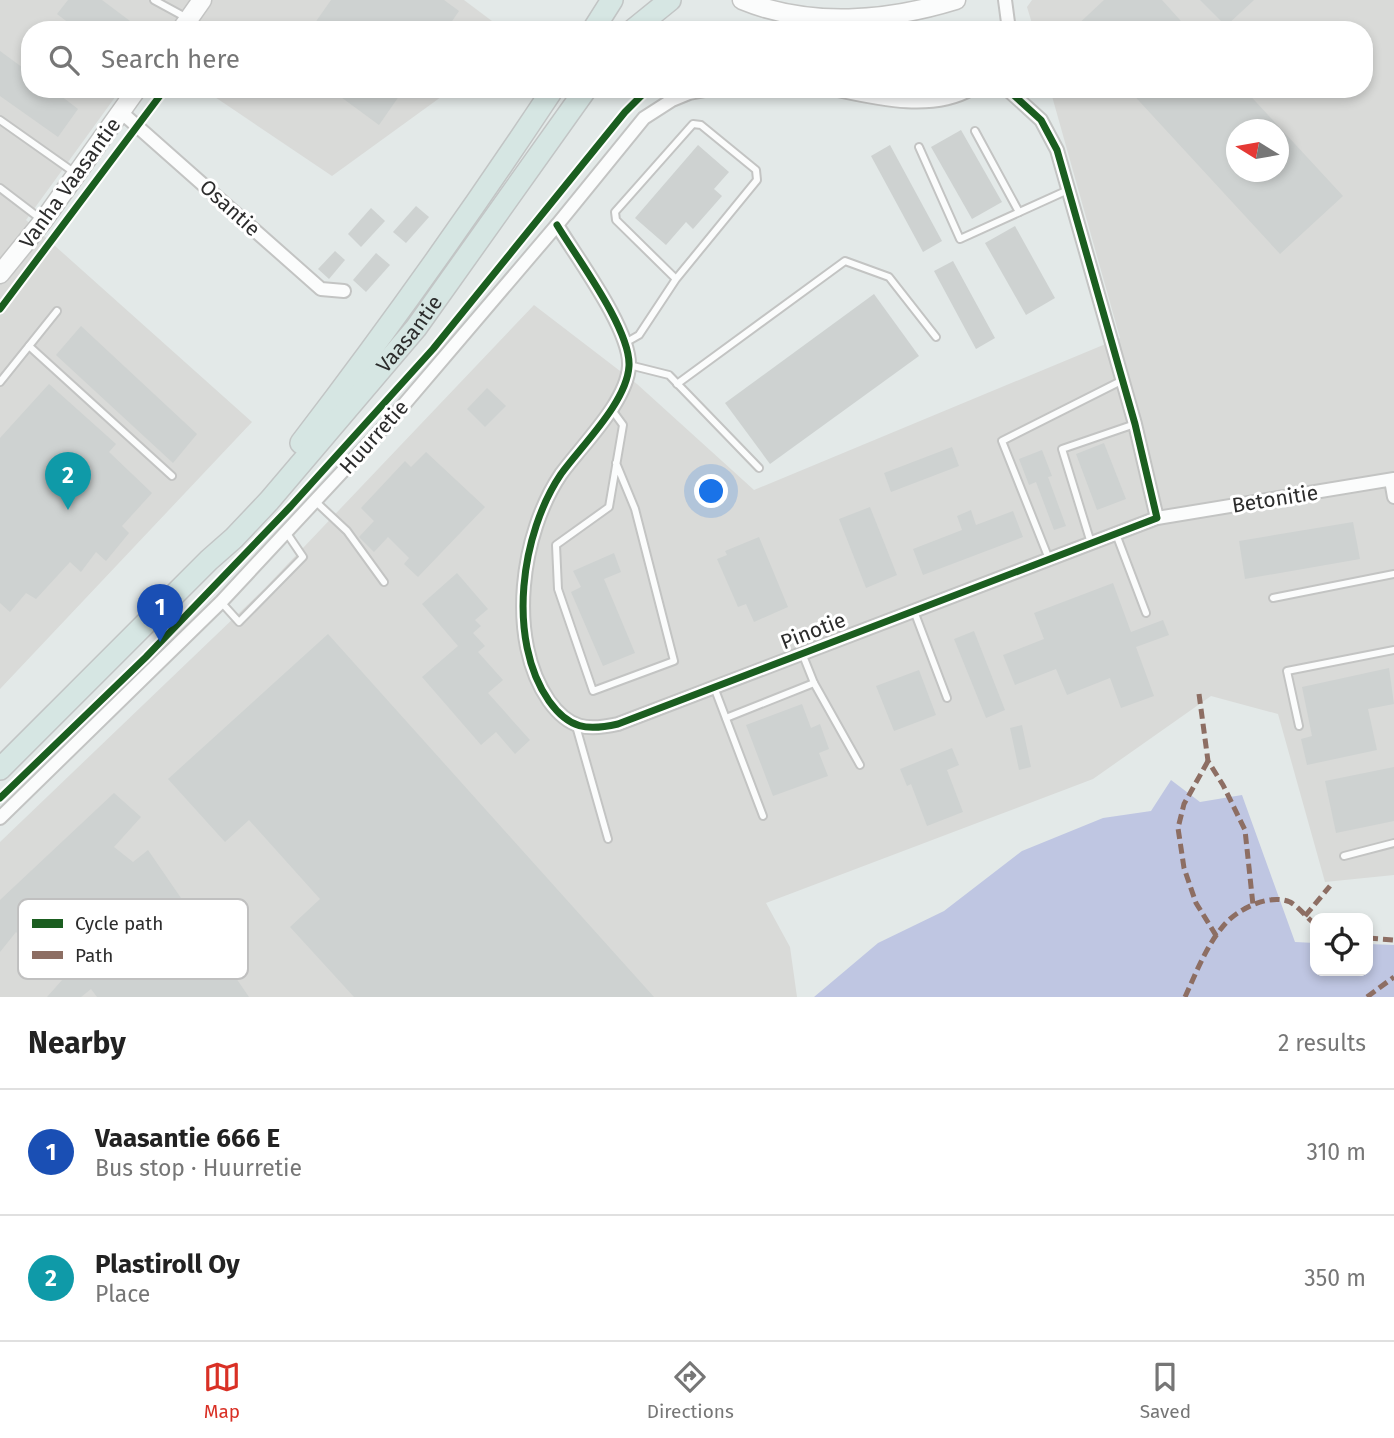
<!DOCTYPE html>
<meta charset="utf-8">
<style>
:root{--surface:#fff;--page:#f6f6f6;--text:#222;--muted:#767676;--line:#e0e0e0;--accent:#d93025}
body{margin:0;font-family:"Fira Sans",sans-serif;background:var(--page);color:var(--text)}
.controls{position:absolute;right:21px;bottom:21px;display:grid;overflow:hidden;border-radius:14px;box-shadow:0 4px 10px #0003}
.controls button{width:63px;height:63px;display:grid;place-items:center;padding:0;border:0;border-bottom:2px solid var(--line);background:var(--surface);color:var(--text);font:35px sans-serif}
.compass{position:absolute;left:1226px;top:119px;width:63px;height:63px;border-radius:50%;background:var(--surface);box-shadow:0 4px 10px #0003;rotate:281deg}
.you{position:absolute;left:712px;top:492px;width:24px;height:24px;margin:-18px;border:5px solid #fff;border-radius:50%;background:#1a73e8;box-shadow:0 0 0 10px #1a73e833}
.badge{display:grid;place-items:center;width:46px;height:46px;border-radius:50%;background:var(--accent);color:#fff;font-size:23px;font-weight:700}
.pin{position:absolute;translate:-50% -58px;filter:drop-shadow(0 2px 4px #0008)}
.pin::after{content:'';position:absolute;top:37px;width:24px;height:21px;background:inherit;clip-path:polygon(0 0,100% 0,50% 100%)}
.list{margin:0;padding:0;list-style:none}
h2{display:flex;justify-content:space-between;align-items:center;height:91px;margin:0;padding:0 28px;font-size:30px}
h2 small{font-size:23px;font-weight:400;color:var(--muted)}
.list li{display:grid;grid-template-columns:46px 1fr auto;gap:21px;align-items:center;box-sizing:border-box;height:126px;padding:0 28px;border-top:2px solid var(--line)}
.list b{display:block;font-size:26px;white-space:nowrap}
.list p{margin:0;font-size:23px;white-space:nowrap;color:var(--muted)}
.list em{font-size:23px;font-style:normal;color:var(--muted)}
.icon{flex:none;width:38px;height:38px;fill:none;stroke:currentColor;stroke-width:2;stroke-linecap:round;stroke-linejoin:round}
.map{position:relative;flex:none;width:1394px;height:997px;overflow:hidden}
.search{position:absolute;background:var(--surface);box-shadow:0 4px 10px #0003;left:21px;right:21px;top:21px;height:77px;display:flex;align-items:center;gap:18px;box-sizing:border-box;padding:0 24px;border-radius:28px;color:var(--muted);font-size:26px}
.sheet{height:343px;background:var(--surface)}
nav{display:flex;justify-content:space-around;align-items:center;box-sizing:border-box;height:98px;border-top:2px solid var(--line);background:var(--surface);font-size:19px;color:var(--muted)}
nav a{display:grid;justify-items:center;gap:4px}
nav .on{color:var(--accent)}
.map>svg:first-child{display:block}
.industrial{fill:#d9dad8;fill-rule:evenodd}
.green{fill:#bfc6e2}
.building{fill:#ced2d1;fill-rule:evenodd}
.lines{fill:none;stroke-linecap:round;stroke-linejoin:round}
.service-casing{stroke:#c3c4c3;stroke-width:10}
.minor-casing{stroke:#c3c4c3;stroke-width:16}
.secondary-casing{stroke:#c3c4c3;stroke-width:21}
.trunk-casing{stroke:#c2c5c5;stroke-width:24}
.service{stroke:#fbfcfc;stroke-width:6}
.minor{stroke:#fbfcfc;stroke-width:12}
.secondary{stroke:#fbfcfc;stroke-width:18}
.trunk{stroke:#d6e6e3;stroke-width:21}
.quiet{stroke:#8d6e63;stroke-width:5;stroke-dasharray:10 5;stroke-linecap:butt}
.cycleway-casing{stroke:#fff;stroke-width:11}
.cycleway{stroke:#1b5e20;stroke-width:7}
.labels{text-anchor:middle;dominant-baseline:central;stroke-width:6;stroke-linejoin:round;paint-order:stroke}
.street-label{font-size:21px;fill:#2c2c2c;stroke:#fff}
.key{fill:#fff;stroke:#c0c0c0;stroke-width:2}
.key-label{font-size:19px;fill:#2c2c2c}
</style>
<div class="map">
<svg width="1394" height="997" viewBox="0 0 1394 997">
<rect width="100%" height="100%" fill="#e3e9e8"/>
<g class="industrial">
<path d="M0,0H464L504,30H30V89H121L26,220L252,422L0,689Z"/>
<path d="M1032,0H1394V875L1325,882L1278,714L1211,696L1093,779L766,903L790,947L797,997H0V842L264,589L534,305L637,384L754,490L1120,338L1050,89H1364V30H1034L1027,7ZM1236,130H1278V172H1236Z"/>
<path d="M203,89H452L332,176Z"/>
</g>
<path class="green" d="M1171,780L1200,802L1242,795L1295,942L1315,943V971H1368V944L1394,945V997H814L878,943L944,911L1022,851L1103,818L1151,811Z"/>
<g class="building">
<path d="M68,0H102L142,30H78L57,14Z"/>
<path d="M331,0H444L459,11L446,30H310Z"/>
<path d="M1104,0H1162L1189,30H1072Z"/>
<path d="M1200,0H1254L1226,26Z"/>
<path d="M0,51L30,73V89H52L78,109L58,137L0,96Z"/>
<path d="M330,89H404L379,125Z"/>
<path d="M1128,89H1244L1343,196L1280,254ZM1236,130H1278V172H1236Z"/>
<path d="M961,130L1002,202L972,219L931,147Z"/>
<path d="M698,145L729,172L714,189L722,196L693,229L686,222L666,245L635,218Z"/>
<path d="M890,145L942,241L923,252L871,156Z"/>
<path d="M416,206L429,217L406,243L393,232Z"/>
<path d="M371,208L385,221L361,247L348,234Z"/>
<path d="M1015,226L1055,298L1026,315L985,243Z"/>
<path d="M335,251L345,260L329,279L318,269Z"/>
<path d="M376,253L390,265L366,292L353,280Z"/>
<path d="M953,261L995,338L976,349L934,271Z"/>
<path d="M874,294L919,356L770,464L725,403Z"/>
<path d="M81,326L197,434L173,463L56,355Z"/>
<path d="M49,384L116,444L109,452L152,493L122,526L129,533L106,561L96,552L81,572L70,562L36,599L26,593L10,612L0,603V438Z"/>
<path d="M487,388L506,406L485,427L467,409Z"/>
<path d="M1104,443L1126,499L1097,510L1076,454Z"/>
<path d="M952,447L959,466L891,492L884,473Z"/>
<path d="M1042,450L1052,476L1048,477L1066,526L1054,530L1036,482L1029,485L1019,459Z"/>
<path d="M426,452L485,507L418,577L404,564L409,558L388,537L374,552L359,537L374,521L361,508L405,461L411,467Z"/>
<path d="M870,507L897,575L866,588L839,519Z"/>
<path d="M971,510L976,525L1013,511L1023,537L923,575L913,549L962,530L957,516Z"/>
<path d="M1353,522L1360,559L1245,579L1239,541Z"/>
<path d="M759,537L788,607L754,622L746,604L738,607L717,559L727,555L725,551Z"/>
<path d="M614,553L621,572L604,579L635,653L603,666L571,592L581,587L573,571Z"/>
<path d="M457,573L488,609L475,620L481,626L473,633L485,646L478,652L503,680L488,693L530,740L515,754L496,732L481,745L422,677L458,646L422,604Z"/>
<path d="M1113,583L1131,632L1163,620L1169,635L1136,647L1154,696L1121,708L1110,678L1067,695L1056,669L1015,685L1003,655L1044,639L1034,613Z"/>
<path d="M974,631L1005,710L986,718L954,639Z"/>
<path d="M328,634L654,997H354L290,927L320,899L249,820L225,842L168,779Z"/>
<path d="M1389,668L1394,704L1368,709L1377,750L1307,765L1301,739L1312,736L1302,687Z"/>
<path d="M919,670L936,715L894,731L876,686Z"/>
<path d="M802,704L811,728L820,724L829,749L819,753L828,776L773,796L746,725Z"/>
<path d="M1022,725L1031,767L1019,770L1010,728Z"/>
<path d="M952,748L959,765L947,770L963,812L927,826L911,784L907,786L900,769Z"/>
<path d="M1394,767V821L1336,833L1325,781Z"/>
<path d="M114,793L141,817L114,847L133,862L148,850L249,997H97L91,989L81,997H47L63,979L16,932L0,952V900Z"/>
</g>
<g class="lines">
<defs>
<g id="service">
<path d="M154,0L187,18"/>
<path d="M0,120L75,173"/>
<path d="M975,131L1019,212"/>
<path d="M919,147L960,239L1068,190"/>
<path d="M0,188L42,220"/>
<path d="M625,343L639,335L676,279L757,180L756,170L701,125L693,124L615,212L616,220L676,279"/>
<path d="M29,346L172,476"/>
<path d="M629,365L669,375L759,468"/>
<path d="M0,382L57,311"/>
<path d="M677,384L845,261L889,277L936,337"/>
<path d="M612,410L623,425L609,507L556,545L558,589L593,691L674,661L635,509L616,463"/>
<path d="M315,501L347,531L384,582"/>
<path d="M1116,534L1146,613"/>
<path d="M1091,543L1062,449L1135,424"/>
<path d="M1049,559L1002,441L1121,381"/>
<path d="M1273,598L1394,574"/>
<path d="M221,602L239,622L303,557L286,532"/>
<path d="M914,611L947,698"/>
<path d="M814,683L860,765"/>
<path d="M714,687L763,816"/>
<path d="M726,718L814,683L802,653"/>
<path d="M576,726L608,839"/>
<path d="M1299,726L1287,671L1394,650"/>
<path d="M1344,856L1394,843"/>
</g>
<g id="minor">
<path d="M1005,0L1009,30"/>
<path d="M833,89C875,98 931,112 971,89"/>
<path d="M121,112L321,289L344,291"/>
<path d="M557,225C577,258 631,330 629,366C627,402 582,445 561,474C521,533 506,639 549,701C569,729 587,731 618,724L1157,518L1135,424L1057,150L1041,120L1007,89"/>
<path d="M1391,480L1394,497"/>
<path d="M1157,518L1394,479"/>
<path d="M0,818L221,602L395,415L557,225L644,118L672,100L689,93L711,89"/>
</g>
<g id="secondary">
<path d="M742,0C810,28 888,21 956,0"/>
<path d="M181,30L202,0"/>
<path d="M0,274L43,221L137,89"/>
</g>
<g id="trunk">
<path d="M593,30L612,0"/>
<path d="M633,30L670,0"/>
<path d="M301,443C389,328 473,210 553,89"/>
<path id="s1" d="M0,769L209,560L234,538L269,501L416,328L586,89"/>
</g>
</defs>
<use href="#service" class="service-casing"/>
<use href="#minor" class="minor-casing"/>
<use href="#secondary" class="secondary-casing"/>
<use href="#trunk" class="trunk-casing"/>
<use href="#service" class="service"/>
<use href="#minor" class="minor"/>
<use href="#secondary" class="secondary"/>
<use href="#trunk" class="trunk"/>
<g class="quiet">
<path d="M1199,694L1208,761L1223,785L1245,830L1253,905"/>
<path d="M1208,761L1184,804L1178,828L1184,868L1196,903L1217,937"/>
<path d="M1305,916L1330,886"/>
<path d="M1368,938L1394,940"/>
<path d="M1185,997C1196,973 1207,944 1225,924C1238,909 1270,893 1290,902C1299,907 1307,918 1315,924"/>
<path d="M1367,997L1394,977"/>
</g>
<defs>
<g id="cycleway">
<path d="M557,225C577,258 631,330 629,366C627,402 582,445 561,474C521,533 506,639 549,701C569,729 587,731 618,724L1157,518L1135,424L1057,150L1041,120L1007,89"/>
<path d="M0,309L165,89"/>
<path d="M0,798L146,657L291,506L433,349L625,112L648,89"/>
</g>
</defs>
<use href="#cycleway" class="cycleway-casing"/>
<use href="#cycleway" class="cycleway"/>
</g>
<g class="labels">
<g class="street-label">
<text transform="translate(70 183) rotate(-54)">Vanha Vaasantie</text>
<text transform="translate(230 208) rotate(42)">Osantie</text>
<text stroke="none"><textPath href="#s1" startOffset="598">Vaasantie</textPath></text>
<text transform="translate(374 437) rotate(-48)">Huurretie</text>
<text transform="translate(1275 499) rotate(-9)">Betonitie</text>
<text transform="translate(813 631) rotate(-21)">Pinotie</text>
</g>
</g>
<rect x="18" y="899" width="230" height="80" rx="10" class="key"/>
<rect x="32" y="919" width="31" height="9" fill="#1b5e20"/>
<rect x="32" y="951" width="31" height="8" fill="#8d6e63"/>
<g class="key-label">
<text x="75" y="930">Cycle path</text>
<text x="75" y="962">Path</text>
</g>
</svg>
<div class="controls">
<button><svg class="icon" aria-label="locate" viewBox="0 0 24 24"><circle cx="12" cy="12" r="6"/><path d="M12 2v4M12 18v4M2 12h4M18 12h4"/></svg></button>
</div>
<svg class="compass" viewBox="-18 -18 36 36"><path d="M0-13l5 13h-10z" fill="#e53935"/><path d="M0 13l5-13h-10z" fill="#767676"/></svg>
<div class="you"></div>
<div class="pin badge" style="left:160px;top:642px;background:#1a4fb4">1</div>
<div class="pin badge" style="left:68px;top:510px;background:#0f9aa8">2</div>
<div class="search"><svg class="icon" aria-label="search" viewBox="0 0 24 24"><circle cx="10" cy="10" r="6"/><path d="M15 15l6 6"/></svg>Search here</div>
</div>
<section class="sheet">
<h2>Nearby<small>2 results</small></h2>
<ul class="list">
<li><span class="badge" style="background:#1a4fb4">1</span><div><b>Vaasantie 666 E</b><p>Bus stop · Huurretie</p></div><em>310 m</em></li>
<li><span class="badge" style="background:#0f9aa8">2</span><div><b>Plastiroll Oy</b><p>Place</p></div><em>350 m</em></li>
</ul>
</section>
<nav>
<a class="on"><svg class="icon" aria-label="map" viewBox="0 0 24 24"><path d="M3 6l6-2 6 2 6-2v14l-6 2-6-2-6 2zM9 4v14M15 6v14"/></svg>Map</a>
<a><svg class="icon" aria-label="directions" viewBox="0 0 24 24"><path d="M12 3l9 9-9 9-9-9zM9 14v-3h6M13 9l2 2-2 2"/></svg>Directions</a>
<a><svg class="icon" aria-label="saved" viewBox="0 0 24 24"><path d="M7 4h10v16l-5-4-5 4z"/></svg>Saved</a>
</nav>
